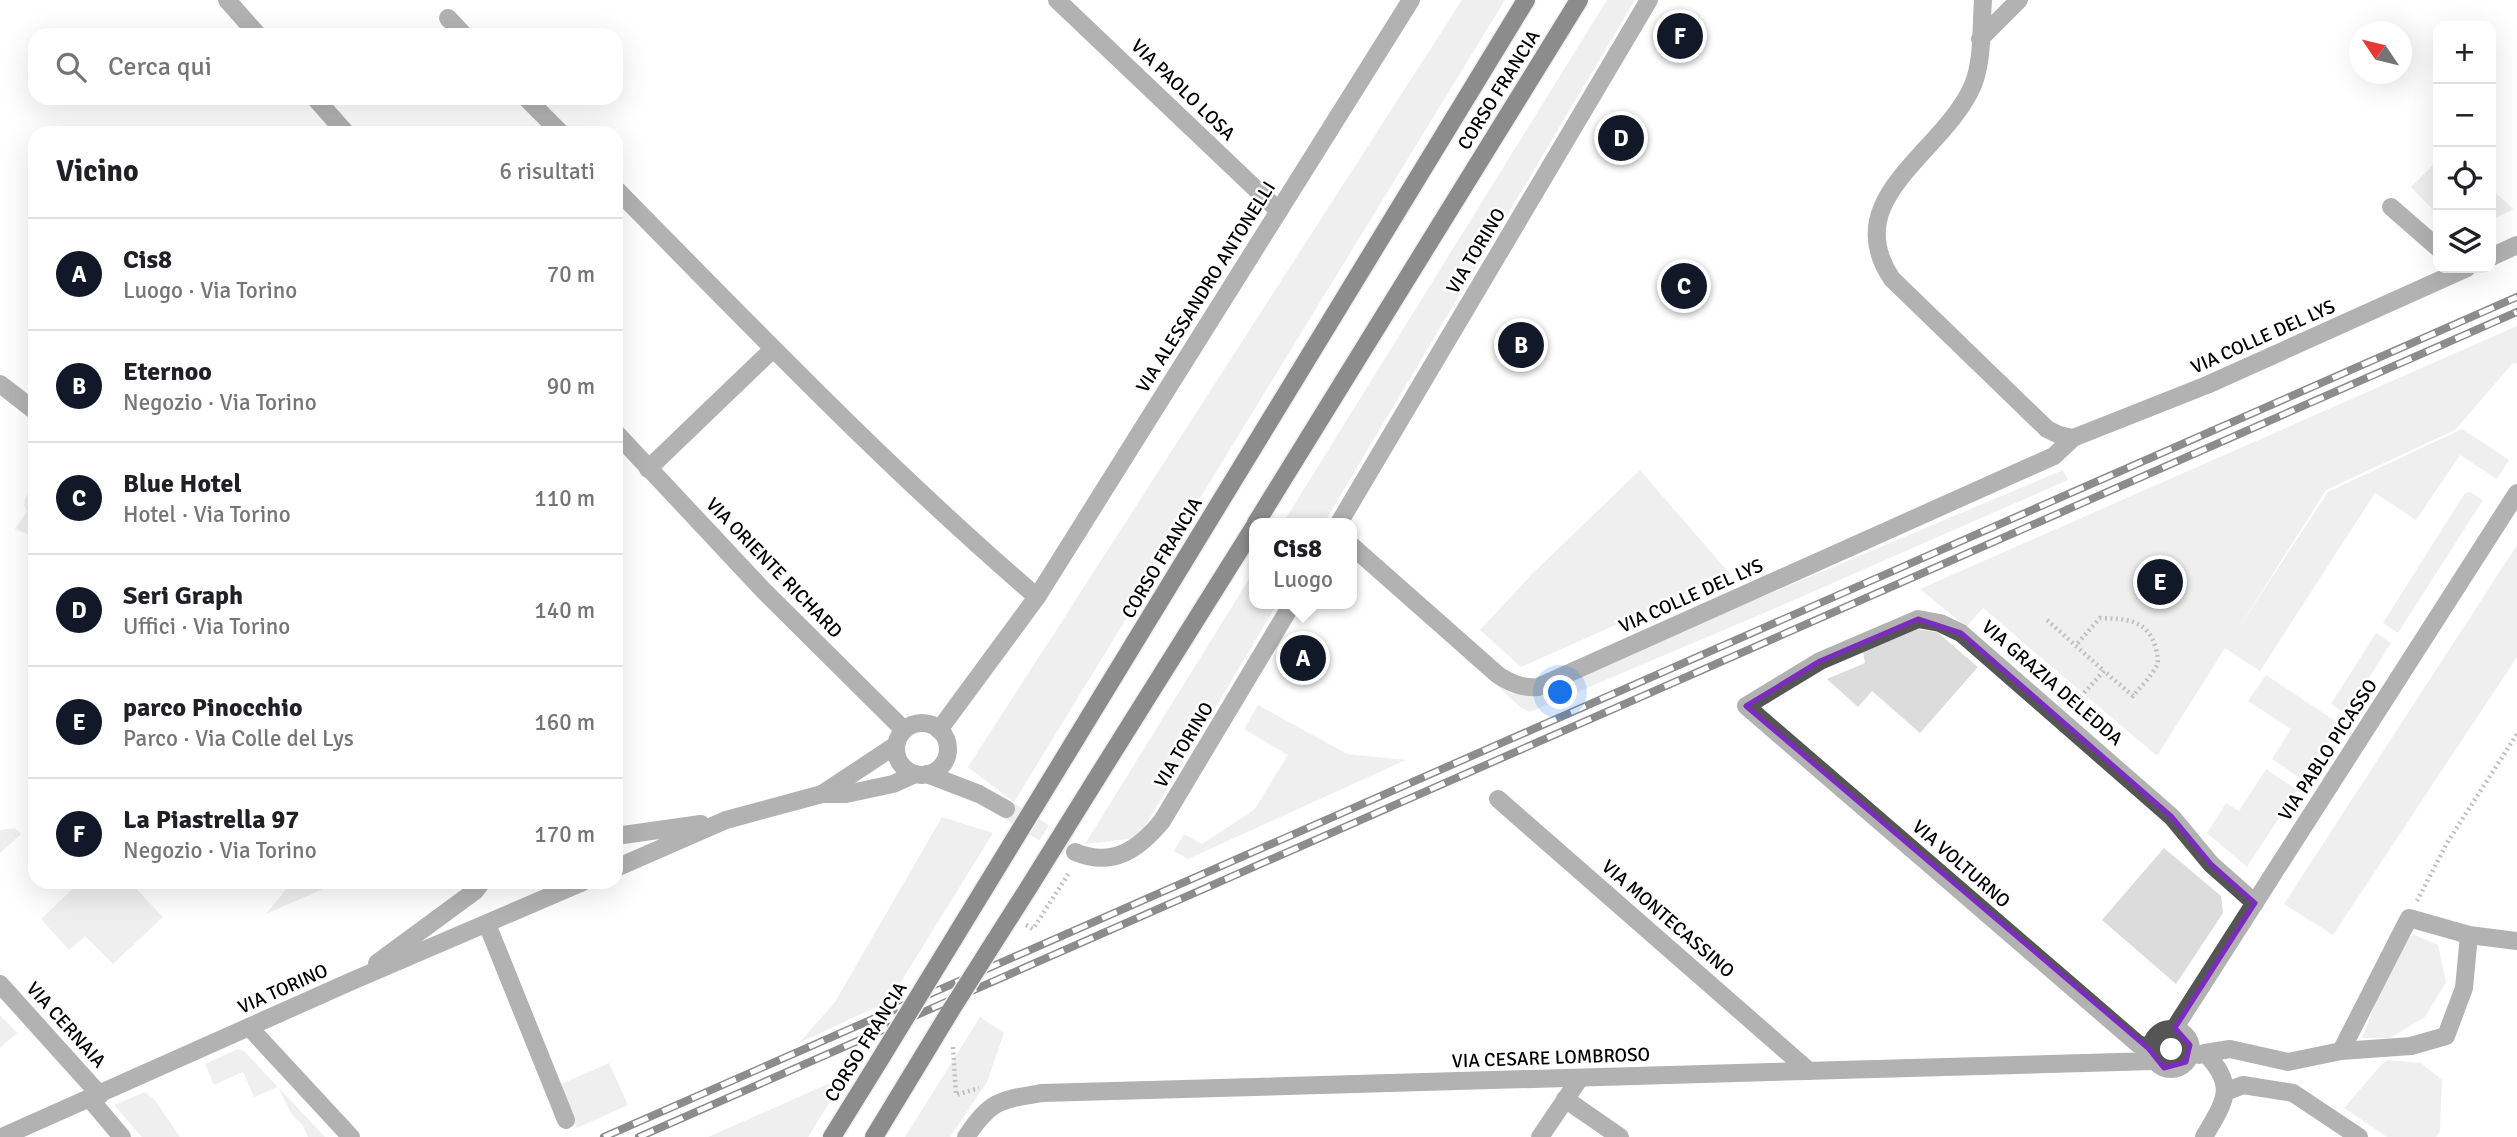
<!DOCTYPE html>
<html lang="it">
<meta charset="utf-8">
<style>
:root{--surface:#fff;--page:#f6f6f6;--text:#202124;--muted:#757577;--line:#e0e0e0;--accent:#111827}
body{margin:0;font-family:Signika,sans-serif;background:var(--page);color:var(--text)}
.controls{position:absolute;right:21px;top:21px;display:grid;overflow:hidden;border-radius:14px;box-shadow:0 7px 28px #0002}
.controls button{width:63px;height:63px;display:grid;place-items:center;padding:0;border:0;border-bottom:2px solid var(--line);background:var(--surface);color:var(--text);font:35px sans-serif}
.compass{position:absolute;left:2349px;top:21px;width:63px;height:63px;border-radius:50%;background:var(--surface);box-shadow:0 7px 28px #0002;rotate:305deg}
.you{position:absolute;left:1561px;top:693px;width:24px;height:24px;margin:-18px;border:5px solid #fff;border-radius:50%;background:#1a73e8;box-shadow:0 0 0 10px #1a73e833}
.badge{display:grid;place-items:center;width:46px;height:46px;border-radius:50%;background:var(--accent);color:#fff;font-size:23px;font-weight:700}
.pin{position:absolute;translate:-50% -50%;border:4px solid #fff;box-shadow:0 2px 7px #0006}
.popup{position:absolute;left:1249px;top:518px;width:108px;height:91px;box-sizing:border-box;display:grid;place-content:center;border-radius:14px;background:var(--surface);filter:drop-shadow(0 2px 5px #0005);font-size:23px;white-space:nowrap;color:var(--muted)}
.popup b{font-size:26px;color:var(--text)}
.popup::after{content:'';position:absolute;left:50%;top:100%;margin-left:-14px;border:14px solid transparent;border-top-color:var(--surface)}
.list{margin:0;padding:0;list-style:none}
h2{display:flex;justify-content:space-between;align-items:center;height:91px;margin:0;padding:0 28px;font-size:30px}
h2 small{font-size:23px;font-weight:400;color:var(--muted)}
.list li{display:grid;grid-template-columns:46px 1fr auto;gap:21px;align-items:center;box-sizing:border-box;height:112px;padding:0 28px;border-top:2px solid var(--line)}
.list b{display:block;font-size:26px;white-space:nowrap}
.list p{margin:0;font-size:23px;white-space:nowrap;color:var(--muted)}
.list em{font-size:23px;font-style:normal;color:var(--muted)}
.icon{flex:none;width:38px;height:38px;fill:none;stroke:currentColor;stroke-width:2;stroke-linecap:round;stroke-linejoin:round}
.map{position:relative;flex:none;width:2517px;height:1137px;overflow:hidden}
.search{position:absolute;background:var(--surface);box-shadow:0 7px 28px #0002;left:28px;top:28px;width:595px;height:77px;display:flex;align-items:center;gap:18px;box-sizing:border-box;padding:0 24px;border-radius:21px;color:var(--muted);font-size:26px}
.panel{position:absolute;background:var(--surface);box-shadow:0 7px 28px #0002;left:28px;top:126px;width:595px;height:763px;border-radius:21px}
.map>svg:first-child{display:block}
.green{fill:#dcdcdc}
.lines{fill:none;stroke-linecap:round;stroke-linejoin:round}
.minor-tunnel{stroke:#d9d9d9;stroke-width:18;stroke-dasharray:18 9;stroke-linecap:butt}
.major-casing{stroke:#dbdbdb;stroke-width:21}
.path{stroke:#777;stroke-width:4.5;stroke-dasharray:2 3.5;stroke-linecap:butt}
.minor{stroke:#555;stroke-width:18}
.major{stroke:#000;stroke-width:18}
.rail-casing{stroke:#000;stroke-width:8}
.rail{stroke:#fff;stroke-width:5;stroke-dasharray:16;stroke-linecap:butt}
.major-bridge-casing{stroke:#dbdbdb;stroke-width:21;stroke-linecap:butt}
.major-bridge{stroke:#000;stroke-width:18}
.marked{fill:none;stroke:#7b2cbf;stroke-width:5;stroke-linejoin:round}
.labels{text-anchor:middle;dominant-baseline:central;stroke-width:5;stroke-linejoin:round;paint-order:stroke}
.street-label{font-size:19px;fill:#000;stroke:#fff}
</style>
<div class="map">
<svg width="2517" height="1137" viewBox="0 0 2517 1137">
<rect width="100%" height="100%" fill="#fff"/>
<g class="green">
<path d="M1462,0H1505L1014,802L968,767Z"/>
<path d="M1607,0H1635L1324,523H1283Z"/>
<path d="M2438,160V215L2411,187Z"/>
<path d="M2491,189L2514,209L2491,220Z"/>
<path d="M2517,326V363L2512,364L2455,430L2326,490L2238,629L2328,492L2462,429L2509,460L2497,479L2460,455L2416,520L2375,493L2260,671L2225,648L2157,756L1983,608L1966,627L1920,589Z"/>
<path d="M1640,470L1730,574L1521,667L1480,630L1532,574Z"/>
<path d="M2063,470L2068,480L1764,613L1530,712L1520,707L1493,682L1511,693L1527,696Z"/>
<path d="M35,485V535L32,536L15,529L27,511C20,500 28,494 35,485Z"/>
<path d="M2470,492L2483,500L2398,633L2383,623L2465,493Z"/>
<path d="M2517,545V657L2333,935L2284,904Z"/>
<path d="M1254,571V604H1277L1138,838L1085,844Z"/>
<path d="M1917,629L1937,632L1978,667L1920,733L1872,691L1858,707L1827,679L1865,663L1863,652Z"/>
<path d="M2376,633L2391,643L2346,714L2331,704Z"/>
<path d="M2266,675L2340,724L2303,780L2272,759L2291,729L2248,701Z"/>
<path d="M1258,705L1347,754L1406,760L1188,859L1174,851L1184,834L1202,844L1254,810L1288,755L1244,729Z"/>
<path d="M2266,769L2297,790L2247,867L2207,833L2226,803L2239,811Z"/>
<path d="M942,817L993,833L889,1001L799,1043L835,1002Z"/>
<path d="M15,828L21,834L0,853V830Z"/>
<path d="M2164,848L2221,896L2223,913L2176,984L2102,920Z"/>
<path d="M80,882H130L163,917L113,964L85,936L69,950L41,919Z"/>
<path d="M292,882H339L266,914Z"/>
<path d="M2413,934L2438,945L2446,982L2425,1017L2390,1038H2362L2396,950Z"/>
<path d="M0,1015L17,1033L0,1048Z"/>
<path d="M980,1017L1004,1033L987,1082L950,1137H905Z"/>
<path d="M238,1049L244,1051L325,1137H308L302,1124L292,1115L278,1087L254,1097L243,1072L214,1085L205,1064Z"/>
<path d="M2388,1060L2421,1063L2442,1080L2440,1131L2436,1137H2387L2344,1108L2382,1064Z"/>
<path d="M609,1063L628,1105L577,1128L559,1085Z"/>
<path d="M846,1076L808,1137H708Z"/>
<path d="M145,1092L154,1099L180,1137H142L114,1105Z"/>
</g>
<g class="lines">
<path class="minor-tunnel" d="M1006,809L1075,852"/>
<defs>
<g id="major">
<path d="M1256,523L1579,0"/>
<path d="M1066,755L1526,0"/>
<path d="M1095,781L1254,527"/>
<path d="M994,942L1029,887"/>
<path d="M832,1137L879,1061"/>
<path d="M874,1137L951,1010"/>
</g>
</defs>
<use href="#major" class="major-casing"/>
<g class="path">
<path d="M2047,620L2104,671"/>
<path d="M2073,705L2104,671L2133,696C2140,687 2152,676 2157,665C2159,660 2157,655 2156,649C2148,619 2126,619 2100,618L2076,645"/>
<path d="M2417,901L2447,843L2517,734"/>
<path d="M1026,925L1033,929L1069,873"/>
<path d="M953,1047L956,1095L979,1088"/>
</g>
<g class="minor">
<path d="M227,0L258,35"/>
<path d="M1057,0L1279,211"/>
<path d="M1983,0C1981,27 1983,60 1973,85C1944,153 1837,198 1892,279L2047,429L2059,435L2073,438"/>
<path d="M448,18L464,35"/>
<path d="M1980,39L2019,0"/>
<path d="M315,98L346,133"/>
<path d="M526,98L561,133"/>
<path d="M616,189C753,328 889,470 1037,597"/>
<path d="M2391,207L2438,248"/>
<path d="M2491,257L2517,245"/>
<path d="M0,384L35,411"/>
<path d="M616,433L764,591L904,730"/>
<path d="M648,469L773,349"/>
<path d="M1339,523L1649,0"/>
<path d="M1352,546L1498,675C1512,684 1522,688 1538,687L2054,456L2073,438L2207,385L2467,268"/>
<circle cx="922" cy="749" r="26"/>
<path d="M939,730L1037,597L1411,0"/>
<path d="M927,774L979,794L1006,809"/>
<path d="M822,794L896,745"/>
<path d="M1498,799L1809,1071"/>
<path d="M616,834L623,835L701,824"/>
<path d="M1075,852C1113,868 1139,849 1162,821L1292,604"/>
<path d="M616,868L726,820L822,794H846L893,784L915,774"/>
<path d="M487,924L566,1120"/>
<path d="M377,963L475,891L482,882"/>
<path d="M0,984L100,1095"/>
<path d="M249,1027L351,1137"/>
<path d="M2174,1029L2517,493"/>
<circle cx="2171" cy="1049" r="20"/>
<path d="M2151,1049L2138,1044L1746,706L1820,661L1918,619L1940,623L1961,633L2172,817L2211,864L2255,903"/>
<path d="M2341,1051L2411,1046L2446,1036L2464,988L2469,935"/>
<path d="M2205,1053L2230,1049L2288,1062L2341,1051L2409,918L2469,935L2517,941"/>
<path d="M2199,1055L2205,1053C2238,1087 2224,1102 2204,1137"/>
<path d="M2225,1092L2243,1085L2293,1093L2359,1137"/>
<path d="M90,1099L122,1137"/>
<path d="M1565,1099L1620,1137"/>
<path d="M2,1137L352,981L583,882"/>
<path d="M966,1137C991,1100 999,1100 1042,1093L2154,1061"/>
<path d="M1540,1137L1580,1078"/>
</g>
<use href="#major" class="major"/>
<defs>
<g id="rail">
<path d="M604,1137L2517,297"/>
<path d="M639,1137L2517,312"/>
</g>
</defs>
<use href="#rail" class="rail-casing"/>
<use href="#rail" class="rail"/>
<defs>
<g id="major-bridge">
<path d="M1029,887L1095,781"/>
<path d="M951,1010L994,942"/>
<path d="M879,1061L1066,755"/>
</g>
</defs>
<use href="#major-bridge" class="major-bridge-casing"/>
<use href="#major-bridge" class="major-bridge"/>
</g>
<path d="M0 0H2517V1137H0ZM1918,619L1961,633L2172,817L2211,864L2255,903L2175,1028L2190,1045L2186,1062L2164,1068L2148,1048L1746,706L1820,661Z" fill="#fff" fill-opacity=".55" fill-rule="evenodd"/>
<path class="marked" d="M1918,619L1961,633L2172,817L2211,864L2255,903L2175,1028L2190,1045L2186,1062L2164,1068L2148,1048L1746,706L1820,661Z"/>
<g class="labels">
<g class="street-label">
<text transform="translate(1183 90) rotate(44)">VIA PAOLO LOSA</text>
<text transform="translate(1499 90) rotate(-58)">CORSO FRANCIA</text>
<text transform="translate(1476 251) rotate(-59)">VIA TORINO</text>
<text transform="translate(1206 287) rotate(-58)">VIA ALESSANDRO ANTONELLI</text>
<text transform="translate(2263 337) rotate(-24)">VIA COLLE DEL LYS</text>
<text transform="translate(1162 558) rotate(-59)">CORSO FRANCIA</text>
<text transform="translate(774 568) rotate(46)">VIA ORIENTE RICHARD</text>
<text transform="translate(1691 596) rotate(-24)">VIA COLLE DEL LYS</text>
<text transform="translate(2052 683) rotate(41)">VIA GRAZIA DELEDDA</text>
<text transform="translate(1184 745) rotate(-59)">VIA TORINO</text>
<text transform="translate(2328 750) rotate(-57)">VIA PABLO PICASSO</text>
<text transform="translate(1961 864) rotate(41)">VIA VOLTURNO</text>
<text transform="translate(1668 919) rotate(41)">VIA MONTECASSINO</text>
<text transform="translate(283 989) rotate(-24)">VIA TORINO</text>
<text transform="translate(66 1025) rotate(48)">VIA CERNAIA</text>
<text transform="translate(866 1042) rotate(-58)">CORSO FRANCIA</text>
<text transform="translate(1551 1058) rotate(-2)">VIA CESARE LOMBROSO</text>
</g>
</g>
</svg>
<div class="controls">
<button>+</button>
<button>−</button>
<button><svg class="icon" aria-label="locate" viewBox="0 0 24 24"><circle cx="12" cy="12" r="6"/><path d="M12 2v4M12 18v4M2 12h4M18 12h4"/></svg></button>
<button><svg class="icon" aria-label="layers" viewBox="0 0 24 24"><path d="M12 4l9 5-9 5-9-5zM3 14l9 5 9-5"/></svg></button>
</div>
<svg class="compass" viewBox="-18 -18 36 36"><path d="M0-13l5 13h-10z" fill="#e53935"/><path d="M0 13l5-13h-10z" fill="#757577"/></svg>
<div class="you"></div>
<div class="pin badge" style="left:1303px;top:658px">A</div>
<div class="popup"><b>Cis8</b>Luogo</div>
<div class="pin badge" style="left:1521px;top:345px">B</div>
<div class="pin badge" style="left:1684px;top:286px">C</div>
<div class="pin badge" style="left:1621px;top:138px">D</div>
<div class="pin badge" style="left:2160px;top:582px">E</div>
<div class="pin badge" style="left:1680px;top:36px">F</div>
<div class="search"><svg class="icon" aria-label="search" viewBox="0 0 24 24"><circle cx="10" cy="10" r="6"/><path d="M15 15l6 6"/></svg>Cerca qui</div>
<section class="panel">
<h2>Vicino<small>6 risultati</small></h2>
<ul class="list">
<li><span class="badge">A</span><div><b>Cis8</b><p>Luogo · Via Torino</p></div><em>70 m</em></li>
<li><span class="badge">B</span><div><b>Eternoo</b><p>Negozio · Via Torino</p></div><em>90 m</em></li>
<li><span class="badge">C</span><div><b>Blue Hotel</b><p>Hotel · Via Torino</p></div><em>110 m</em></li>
<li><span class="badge">D</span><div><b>Seri Graph</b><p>Uffici · Via Torino</p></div><em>140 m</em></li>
<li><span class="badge">E</span><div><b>parco Pinocchio</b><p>Parco · Via Colle del Lys</p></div><em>160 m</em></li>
<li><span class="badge">F</span><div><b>La Piastrella 97</b><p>Negozio · Via Torino</p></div><em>170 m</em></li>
</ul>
</section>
</div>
